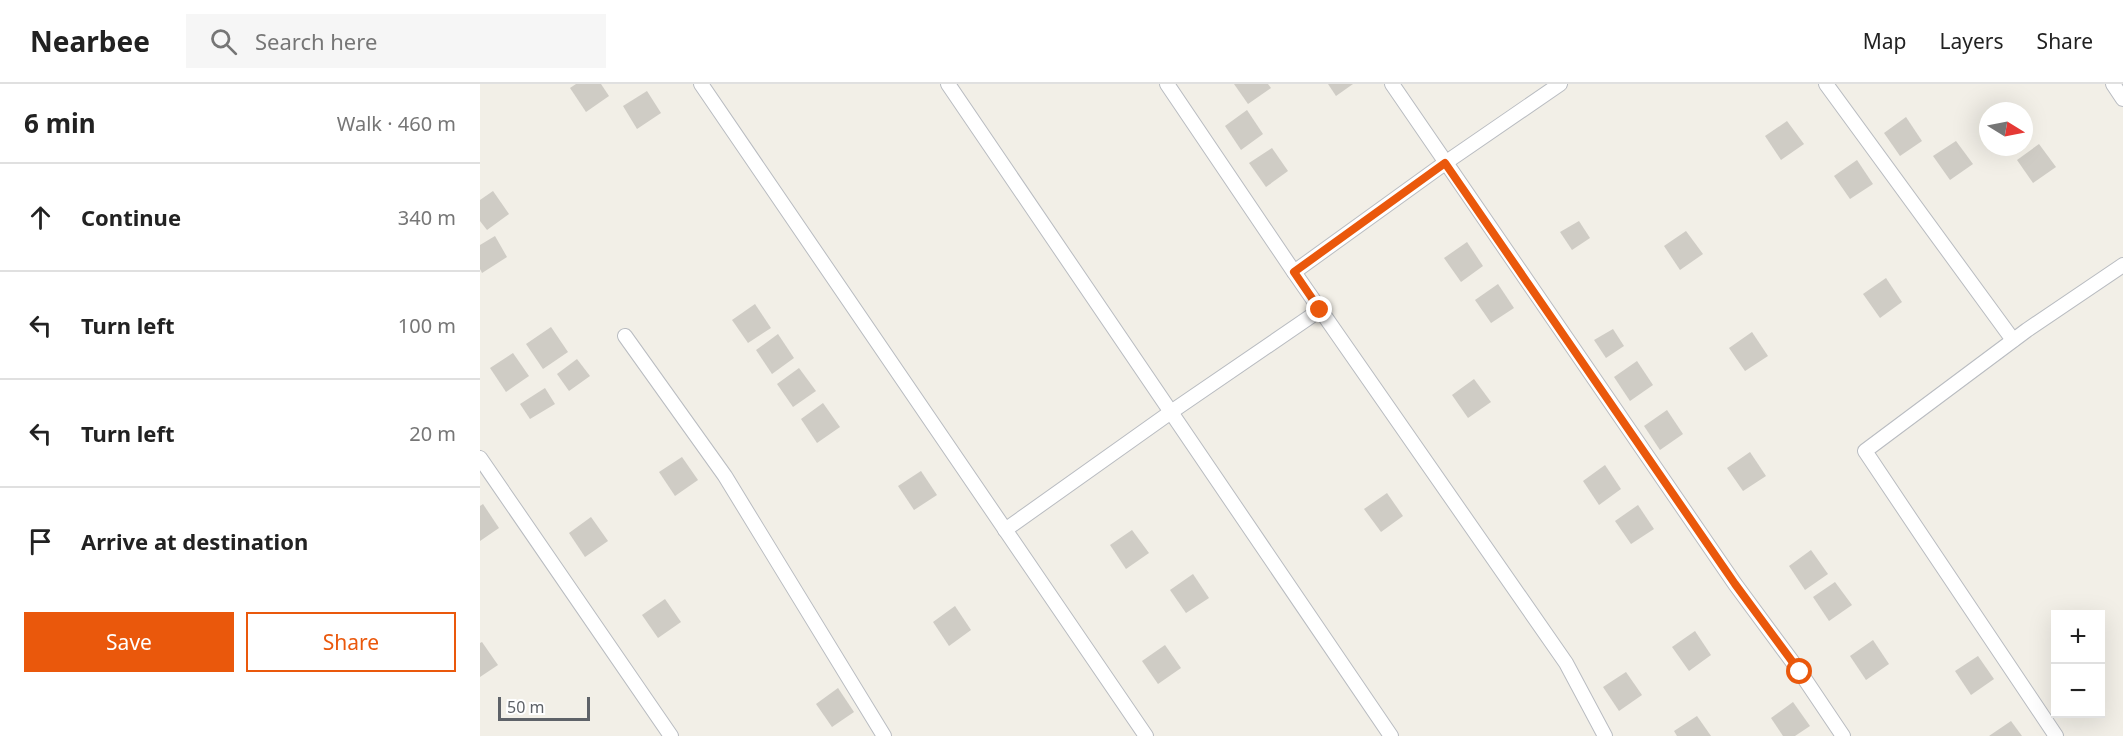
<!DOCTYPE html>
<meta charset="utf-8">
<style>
:root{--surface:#fff;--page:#f6f6f6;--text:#222;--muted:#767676;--line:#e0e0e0;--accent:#ea580c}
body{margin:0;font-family:"Noto Sans",sans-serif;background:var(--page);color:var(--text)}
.controls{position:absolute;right:18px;bottom:18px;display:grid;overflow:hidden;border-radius:0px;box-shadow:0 6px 24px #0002}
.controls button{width:54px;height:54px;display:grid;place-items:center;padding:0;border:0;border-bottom:2px solid var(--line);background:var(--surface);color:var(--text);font:30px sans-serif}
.compass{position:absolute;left:1499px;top:18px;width:54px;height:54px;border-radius:50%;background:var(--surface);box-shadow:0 6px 24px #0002;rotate:100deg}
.scale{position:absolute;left:18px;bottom:15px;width:92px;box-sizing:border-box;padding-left:6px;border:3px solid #5e6268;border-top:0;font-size:16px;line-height:21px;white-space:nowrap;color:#5e6268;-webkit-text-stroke:4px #fff;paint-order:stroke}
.stop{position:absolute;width:18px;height:18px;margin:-14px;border:4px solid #ea580c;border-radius:50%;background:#fff}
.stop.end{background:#ea580c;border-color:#fff;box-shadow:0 2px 6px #0008}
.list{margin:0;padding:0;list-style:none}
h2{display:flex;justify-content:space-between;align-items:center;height:78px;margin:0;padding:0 24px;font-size:26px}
h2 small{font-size:20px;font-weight:400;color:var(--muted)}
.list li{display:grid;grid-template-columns:39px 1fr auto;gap:18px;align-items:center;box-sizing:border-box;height:108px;padding:0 24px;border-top:2px solid var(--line)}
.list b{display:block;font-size:22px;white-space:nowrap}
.list em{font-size:20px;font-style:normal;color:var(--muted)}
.actions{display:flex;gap:12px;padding:18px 24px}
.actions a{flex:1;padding:14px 0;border:2px solid var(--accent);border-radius:0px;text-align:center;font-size:21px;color:var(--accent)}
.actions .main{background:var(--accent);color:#fff}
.icon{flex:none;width:33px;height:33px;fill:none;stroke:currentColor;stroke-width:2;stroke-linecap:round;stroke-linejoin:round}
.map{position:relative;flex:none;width:1643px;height:652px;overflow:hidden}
header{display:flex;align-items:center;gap:36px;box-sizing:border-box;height:84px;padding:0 30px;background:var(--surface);border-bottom:2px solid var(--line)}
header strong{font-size:28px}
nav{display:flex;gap:33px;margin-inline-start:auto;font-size:21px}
.search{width:420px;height:54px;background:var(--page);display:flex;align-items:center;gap:15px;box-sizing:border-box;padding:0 21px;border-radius:0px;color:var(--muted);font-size:22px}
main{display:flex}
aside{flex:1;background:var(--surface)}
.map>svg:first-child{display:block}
.building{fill:#cfccc5}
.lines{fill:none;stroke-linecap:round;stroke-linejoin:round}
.minor-casing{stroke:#b9bcc1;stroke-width:16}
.minor{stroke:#fff;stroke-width:14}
.route{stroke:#ea580c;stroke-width:8}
</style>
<header>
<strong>Nearbee</strong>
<div class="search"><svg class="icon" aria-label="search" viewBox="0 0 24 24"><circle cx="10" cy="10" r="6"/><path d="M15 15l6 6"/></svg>Search here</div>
<nav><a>Map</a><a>Layers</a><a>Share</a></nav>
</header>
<main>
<aside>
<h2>6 min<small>Walk · 460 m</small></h2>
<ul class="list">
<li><svg class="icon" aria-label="ahead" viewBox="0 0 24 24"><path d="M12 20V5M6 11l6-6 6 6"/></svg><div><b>Continue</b></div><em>340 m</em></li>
<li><svg class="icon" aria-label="left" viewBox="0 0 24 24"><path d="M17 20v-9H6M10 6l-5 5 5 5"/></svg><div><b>Turn left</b></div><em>100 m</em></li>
<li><svg class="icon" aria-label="left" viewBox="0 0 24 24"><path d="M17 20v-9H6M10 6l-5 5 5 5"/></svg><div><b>Turn left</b></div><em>20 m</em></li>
<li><svg class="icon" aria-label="arrive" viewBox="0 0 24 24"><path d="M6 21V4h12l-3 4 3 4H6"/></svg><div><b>Arrive at destination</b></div></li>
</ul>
<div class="actions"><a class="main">Save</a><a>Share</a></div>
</aside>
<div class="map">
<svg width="1643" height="652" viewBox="0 0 1643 652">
<rect width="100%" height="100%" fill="#f2efe7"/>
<g class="building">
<path d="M96,0H121L129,12L106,28L90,4Z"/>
<path d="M754,0H788L791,4L768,20Z"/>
<path d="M848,0H873L856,12Z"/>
<path d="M167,7L181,29L157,45L143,22Z"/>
<path d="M767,26L783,50L761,66L745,42Z"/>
<path d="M1426,33L1442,57L1420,72L1404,49Z"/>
<path d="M1307,37L1324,60L1301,76L1285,52Z"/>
<path d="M1476,57L1493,80L1470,96L1453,72Z"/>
<path d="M1559,60L1576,83L1553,99L1537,76Z"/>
<path d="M792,64L808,87L786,103L769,79Z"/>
<path d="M1377,76L1393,100L1370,115L1354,92Z"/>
<path d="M13,107L29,130L7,146L0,137V116Z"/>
<path d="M1099,137L1110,154L1092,166L1080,148Z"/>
<path d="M1206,147L1223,170L1200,186L1184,162Z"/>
<path d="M15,152L27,173L2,189L0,185V161Z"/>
<path d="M987,158L1003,182L981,198L964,174Z"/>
<path d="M1406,194L1422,218L1400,234L1383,210Z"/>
<path d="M1018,200L1034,224L1011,239L995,216Z"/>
<path d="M275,220L291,244L268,259L252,236Z"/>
<path d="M71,243L88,268L63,285L46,260Z"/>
<path d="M1133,245L1144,262L1126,274L1114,256Z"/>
<path d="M1272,248L1288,272L1265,287L1249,264Z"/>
<path d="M298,250L314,274L292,290L276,266Z"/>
<path d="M33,269L49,292L26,308L10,284Z"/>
<path d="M97,275L110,292L89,307L77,290Z"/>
<path d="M1157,277L1173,301L1150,317L1134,293Z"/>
<path d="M319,284L336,307L313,323L297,300Z"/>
<path d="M994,295L1011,318L988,334L972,311Z"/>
<path d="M65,304L75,320L50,335L40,320Z"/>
<path d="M343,319L360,343L337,359L321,335Z"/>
<path d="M1187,326L1203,350L1180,366L1164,342Z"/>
<path d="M1270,368L1286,392L1263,407L1247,384Z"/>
<path d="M202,373L218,396L195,412L179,388Z"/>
<path d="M1125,381L1141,405L1119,421L1103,397Z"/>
<path d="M441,387L457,411L434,426L418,402Z"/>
<path d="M907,409L923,432L901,448L884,425Z"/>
<path d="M3,420L19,444L0,457V422Z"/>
<path d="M1158,421L1174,445L1151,460L1135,437Z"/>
<path d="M111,433L128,457L105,473L89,449Z"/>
<path d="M652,446L669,469L646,485L630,461Z"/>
<path d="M1331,466L1348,490L1325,506L1309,482Z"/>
<path d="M713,490L729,514L706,529L690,506Z"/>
<path d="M1355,498L1372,521L1349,537L1333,513Z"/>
<path d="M185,515L201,538L178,554L162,531Z"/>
<path d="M475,522L491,546L469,562L453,538Z"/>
<path d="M1215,547L1231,571L1209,587L1192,563Z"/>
<path d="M1393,556L1409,580L1386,596L1370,572Z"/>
<path d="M2,558L18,581L0,593V559Z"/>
<path d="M685,561L701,584L678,600L662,577Z"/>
<path d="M1498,572L1514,595L1491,611L1475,587Z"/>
<path d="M1146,588L1162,611L1139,627L1123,603Z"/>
<path d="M358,604L374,628L352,643L336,620Z"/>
<path d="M1313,618L1330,642L1315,652H1303L1291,634Z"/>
<path d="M1217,632L1231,652H1197L1194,647Z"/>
<path d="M1531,637L1542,652H1509Z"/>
</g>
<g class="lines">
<defs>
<g id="minor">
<path d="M221,0L666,652"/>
<path d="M468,0L911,652"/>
<path d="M687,0L814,188L1086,579L1125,652"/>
<path d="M912,0L1255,500L1320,588L1363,652"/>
<path d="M1346,0L1533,256"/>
<path d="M1633,0L1643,15"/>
<path d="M814,188L965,79L1080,0"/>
<path d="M145,252L245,392L404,652"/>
<path d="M0,374L191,652"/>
<path d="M525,446L691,328L840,226"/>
<path d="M1576,652L1385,367L1547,246L1643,181"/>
</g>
</defs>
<use href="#minor" class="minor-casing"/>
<use href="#minor" class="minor"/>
</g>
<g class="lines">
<path class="route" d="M840,226L814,188L965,79L1255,500L1320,588"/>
</g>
</svg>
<div class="controls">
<button>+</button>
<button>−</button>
</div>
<svg class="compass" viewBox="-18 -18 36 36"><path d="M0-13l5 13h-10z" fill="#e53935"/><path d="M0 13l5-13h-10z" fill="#767676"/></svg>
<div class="scale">50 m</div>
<div class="stop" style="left:1320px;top:588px"></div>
<div class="stop end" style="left:840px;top:226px"></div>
</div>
</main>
